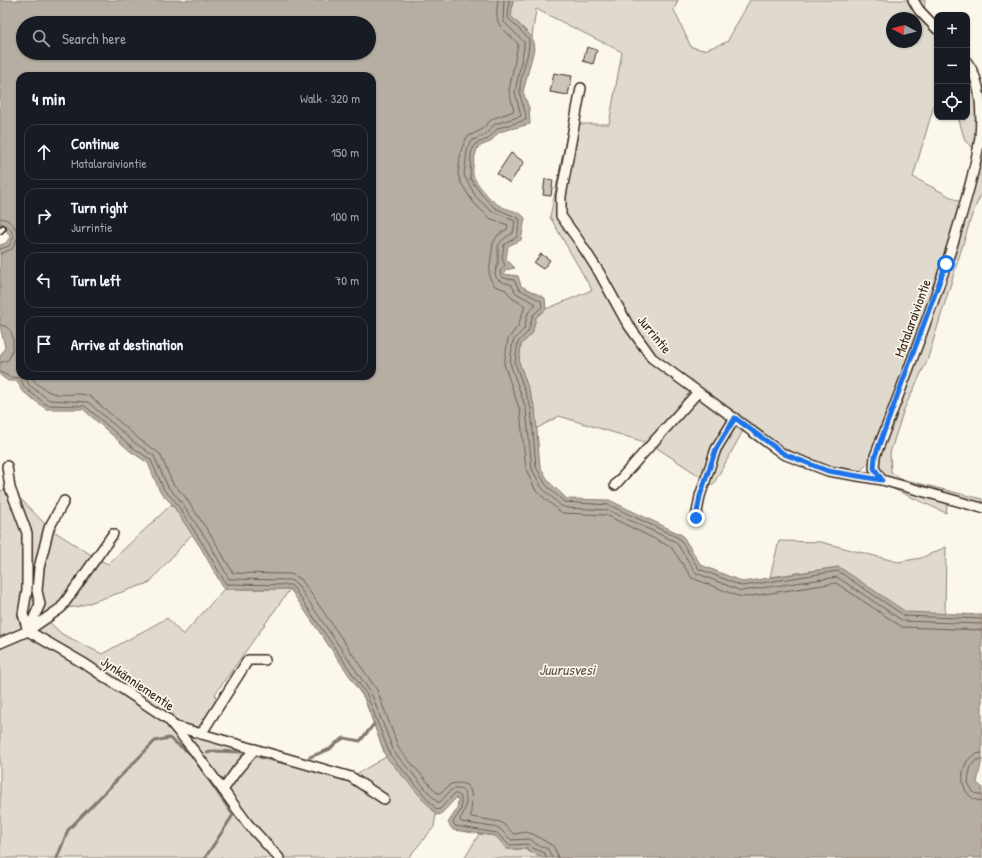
<!DOCTYPE html>
<meta charset="utf-8">
<style>
:root{--surface:#171b24;--page:#20242c;--text:#f1f3f6;--muted:#9ea1a6;--line:#363941}
body{margin:0;font-family:"Patrick Hand",sans-serif;background:var(--page);color:var(--text)}
.controls{position:absolute;right:12px;top:12px;display:grid;overflow:hidden;border-radius:8px;box-shadow:0 1px 3px #0004}
.controls button{width:36px;height:36px;display:grid;place-items:center;padding:0;border:0;border-bottom:1px solid var(--line);background:var(--surface);color:var(--text);font:20px sans-serif}
.compass{position:absolute;left:886px;top:12px;width:36px;height:36px;border-radius:50%;background:var(--surface);box-shadow:0 1px 3px #0004;rotate:277deg}
.stop{position:absolute;width:12px;height:12px;margin:-9px;border:3px solid #1a73e8;border-radius:50%;background:#fff}
.stop.end{background:#1a73e8;border-color:#fff;box-shadow:0 1px 4px #0008}
.list{margin:0;padding:0;list-style:none}
h2{display:flex;justify-content:space-between;align-items:center;height:52px;margin:0;padding:0 16px;font-size:17px}
h2 small{font-size:13px;font-weight:400;color:var(--muted)}
.list li{display:grid;grid-template-columns:26px 1fr auto;gap:12px;align-items:center;box-sizing:border-box;height:56px;margin:0 8px 8px;padding:0 8px;border:1px solid var(--line);border-radius:12px}
.list b{display:block;font-size:15px;white-space:nowrap}
.list p{margin:0;font-size:13px;white-space:nowrap;color:var(--muted)}
.list em{font-size:13px;font-style:normal;color:var(--muted)}
.icon{flex:none;width:22px;height:22px;fill:none;stroke:currentColor;stroke-width:2;stroke-linecap:round;stroke-linejoin:round}
.map{position:relative;flex:none;width:982px;height:858px;overflow:hidden}
.search{position:absolute;background:var(--surface);box-shadow:0 1px 3px #0004;left:16px;top:16px;width:360px;height:44px;display:flex;align-items:center;gap:10px;box-sizing:border-box;padding:0 14px;border-radius:22px;color:var(--muted);font-size:15px}
.panel{position:absolute;background:var(--surface);box-shadow:0 1px 3px #0004;left:16px;top:72px;width:360px;height:308px;border-radius:12px}
.map>svg:first-child{display:block}
.green{fill:#dfd9ce;stroke:#8d8276;fill-rule:evenodd}
.water{fill:#b6aea2;stroke:#85796d;fill-rule:evenodd}
.lines{fill:none;stroke-linecap:round;stroke-linejoin:round}
.shore{stroke:#6c5f53;stroke-width:1}
.stream{stroke:#85796d;stroke-width:3}
.building{fill:#ccc4b9;stroke:#3b2a1e}
.service-casing{stroke:#3b2a1e;stroke-width:8}
.minor-casing{stroke:#3b2a1e;stroke-width:12}
.service{stroke:#fbf7ec;stroke-width:4.5}
.minor{stroke:#fbf7ec;stroke-width:9}
.route{stroke:#1a73e8;stroke-width:5}
.labels{text-anchor:middle;dominant-baseline:central;stroke-width:3.5;stroke-linejoin:round;paint-order:stroke}
.street-label{font-size:14px;fill:#3b2a1e;stroke:#fbf7ec}
.water-label{font-size:15px;font-style:italic;fill:#605246;stroke:#fbf7ec}
</style>
<div class="map">
<svg width="982" height="858" viewBox="0 0 982 858">
<rect width="100%" height="100%" fill="#fbf7ec"/>
<filter id="ink" filterUnits="userSpaceOnUse"><feTurbulence type="fractalNoise" baseFrequency=".025" numOctaves="2"/><feDisplacementMap in="SourceGraphic" scale="8" xChannelSelector="R" yChannelSelector="G"/><feConvolveMatrix kernelMatrix="1 2 1 2 8 2 1 2 1" color-interpolation-filters="sRGB"/></filter>
<g filter="url(#ink)">
<g class="green">
<path d="M513,0H678L674,10L691,47L704,50L727,42L750,0H925L924,15L937,29V95L913,177L964,204L977,151L965,141L958,117H967V62L982,93V192L972,215L927,361L904,409L890,453L891,472L901,479L982,499V508L948,499L946,513L889,487L882,480L875,457L861,470L851,475L783,454L748,427L743,431L713,485L651,444L559,416L536,429L535,408L519,363L521,344L532,334L536,317L546,309L592,290L550,217L569,124H609L622,52L536,9L532,37L511,16ZM892,18H916V42H892Z"/>
<path d="M10,488L49,528L96,558L108,564L172,504L192,534L149,583L77,607L61,608L46,619L62,634L102,654L167,618L183,635L224,589H290L215,694L219,707L201,733L351,777L386,757L364,698L355,685L373,676L436,814L434,827L408,858H0V491Z"/>
<path d="M779,541L821,542L898,562L921,558L946,547L945,614L906,613L839,567L770,577Z"/>
<path d="M479,834L496,836L507,849H523L527,847V851L547,858H465Z"/>
</g>
<path class="water" d="M0,0H513L511,16L532,37L534,49L523,92L529,108L530,124L499,132L490,142L478,147C475,154 472,167 473,175C475,182 490,200 497,204C506,211 518,209 525,218L521,240L508,246L506,259L515,268L505,270L504,274L518,276L521,286L545,298L546,309L536,317L532,334L521,344L519,362L535,408L540,466L549,482L567,499L609,500L682,535L701,565L743,582L839,567L906,612L982,615V759L977,783L982,787V858H547L527,851V847L524,849H507L496,836L453,830L448,823L457,809L458,799L456,798L440,815L436,814L386,757L364,697L290,589H224L201,548L172,504L160,492L148,463L130,451L83,409H46L21,390L18,381H8L0,375V357L5,347L0,326L1,311L0,309V245L6,243L10,237L7,231L0,226ZM23,23H369V53H23ZM20,76H372V376H20Z"/>
<g class="lines">
<g class="shore">
<path d="M498,0C494,30 501,24 518,44L509,91L514,111L492,119L481,130L467,137L461,150L458,174L461,183L473,202L489,218L508,225L507,229L498,235L493,243L489,273L490,279L495,286L506,290L512,298L525,306L518,326L508,339L504,364L520,411L526,469L536,491L562,513L606,515L671,547L692,578L738,596L745,597L836,583L902,627L982,630"/>
<path d="M504,0L503,21L524,42V48L515,92L521,116L495,124L485,135L471,141L467,151L464,175L476,197L491,211L515,221L513,233C494,244 499,245 498,264C498,264 496,269 496,269C492,280 503,283 511,284L516,293L536,304L528,313L524,329L513,341L510,363L526,409L532,469L542,488L561,506L567,508L608,510L676,542L696,573L741,591L837,577L903,621L982,624"/>
<path d="M509,0L508,18L529,39C530,58 519,74 520,92C520,101 526,109 526,120L498,128L488,139L475,144L471,153L470,178L481,194L495,208L520,219L517,237L504,245L502,259L505,265L500,271L501,276L504,278L514,280L519,289L541,301L542,307L533,315L528,332L518,342L515,363L531,408L536,467L546,485L564,502L609,505L679,538L699,569L742,586L838,571L905,616L982,619"/>
<path d="M0,218C10,219 17,227 18,237L12,249L0,254"/>
<path d="M0,223L10,228L14,237L9,246L0,249"/>
<path d="M0,325C17,326 15,350 8,360L0,363"/>
<path d="M0,372L10,377L20,378L25,388L47,405L85,406L132,447L151,460L164,490L175,501L204,546L226,584L290,585L293,587L367,695L390,755L437,810L440,809L454,794H457L461,797V810L453,822L455,826L497,833L509,845L528,844L532,848L545,853L546,858"/>
<path d="M25,376L29,385L49,400L88,402L135,443L154,456L168,487L179,499L209,543L229,579L290,580L297,584L371,693L394,752L437,802H440L451,790C472,783 467,810 460,819L461,822L499,828L511,840L530,839L536,844L548,849L552,858"/>
<path d="M32,376C34,382 37,384 43,388C60,401 75,389 91,397L139,439L160,454L173,484L184,495L214,540L233,573L291,574L301,579L377,690L399,749L437,793H440L451,784C479,778 470,804 471,817L501,822L514,834L526,832L533,834L553,846L556,851L558,858"/>
<path d="M982,753C957,753 955,800 982,801"/>
<path d="M982,759C970,759 969,773 968,783L974,793L982,795"/>
</g>
<g class="stream">
<path d="M207,753L214,751L241,752"/>
<path d="M259,757L289,764"/>
<path d="M310,757L330,749L336,743L344,738L360,741L374,724"/>
<path d="M57,858L68,830L155,741L169,738L191,754L233,815L205,858"/>
</g>
</g>
<g class="building">
<path d="M587,47L597,50L593,64L583,61Z"/>
<path d="M554,73L572,76L568,95L550,92Z"/>
<path d="M511,153L524,162L510,183L497,174Z"/>
<path d="M545,179L553,180L551,196L543,195Z"/>
<path d="M541,254L550,260L543,269L534,263Z"/>
</g>
<g class="lines">
<defs>
<path id="service" d="M0,231L3,228"/>
<g id="minor">
<path d="M913,0L919,10L937,29"/>
<path d="M967,62C982,82 982,112 980,137C975,172 964,206 954,240C931,313 903,385 875,456L874,468L882,480L982,508"/>
<path d="M581,88L561,196V216L579,241L599,272L627,323L652,358L783,454L828,471L882,480"/>
<path d="M7,466L10,488L27,533V590L23,614L28,631"/>
<path d="M615,485L698,392"/>
<path d="M696,518L700,496L716,449L735,418"/>
<path d="M29,630L61,608L113,534"/>
<path d="M28,631L40,604L37,591L39,568L49,528L64,501"/>
<path d="M0,643L28,631L85,664L168,719L195,752L248,824L279,858"/>
<path d="M174,726L351,777L384,799"/>
<path d="M201,734L248,660H265"/>
<path d="M223,790L237,770L255,749"/>
</g>
</defs>
<use href="#service" class="service-casing"/>
<use href="#minor" class="minor-casing"/>
<use href="#service" class="service"/>
<use href="#minor" class="minor"/>
</g>
</g>
<g class="lines" filter="url(#ink)">
<path class="route" d="M696,518L700,496L716,449L735,418L784,454L828,471L882,480L874,468L875,456L946,264"/>
</g>
<g class="labels">
<g class="street-label">
<text transform="translate(912 318) rotate(-70)">Matalaraiviontie</text>
<text transform="translate(655 334) rotate(51)">Jurrintie</text>
<text transform="translate(138 683) rotate(34)">Jynkänniementie</text>
</g>
<g class="water-label">
<text x="567" y="669">Juurusvesi</text>
</g>
</g>
</svg>
<div class="controls">
<button>+</button>
<button>−</button>
<button><svg class="icon" aria-label="locate" viewBox="0 0 24 24"><circle cx="12" cy="12" r="6"/><path d="M12 2v4M12 18v4M2 12h4M18 12h4"/></svg></button>
</div>
<svg class="compass" viewBox="-18 -18 36 36"><path d="M0-13l5 13h-10z" fill="#e53935"/><path d="M0 13l5-13h-10z" fill="#9ea1a6"/></svg>
<div class="stop" style="left:946px;top:264px"></div>
<div class="stop end" style="left:696px;top:518px"></div>
<div class="search"><svg class="icon" aria-label="search" viewBox="0 0 24 24"><circle cx="10" cy="10" r="6"/><path d="M15 15l6 6"/></svg>Search here</div>
<section class="panel">
<h2>4 min<small>Walk · 320 m</small></h2>
<ul class="list">
<li><svg class="icon" aria-label="ahead" viewBox="0 0 24 24"><path d="M12 20V5M6 11l6-6 6 6"/></svg><div><b>Continue</b><p>Matalaraiviontie</p></div><em>150 m</em></li>
<li><svg class="icon" aria-label="right" viewBox="0 0 24 24"><path d="M7 20v-9h11M14 6l5 5-5 5"/></svg><div><b>Turn right</b><p>Jurrintie</p></div><em>100 m</em></li>
<li><svg class="icon" aria-label="left" viewBox="0 0 24 24"><path d="M17 20v-9H6M10 6l-5 5 5 5"/></svg><div><b>Turn left</b></div><em>70 m</em></li>
<li><svg class="icon" aria-label="arrive" viewBox="0 0 24 24"><path d="M6 21V4h12l-3 4 3 4H6"/></svg><div><b>Arrive at destination</b></div></li>
</ul>
</section>
</div>
